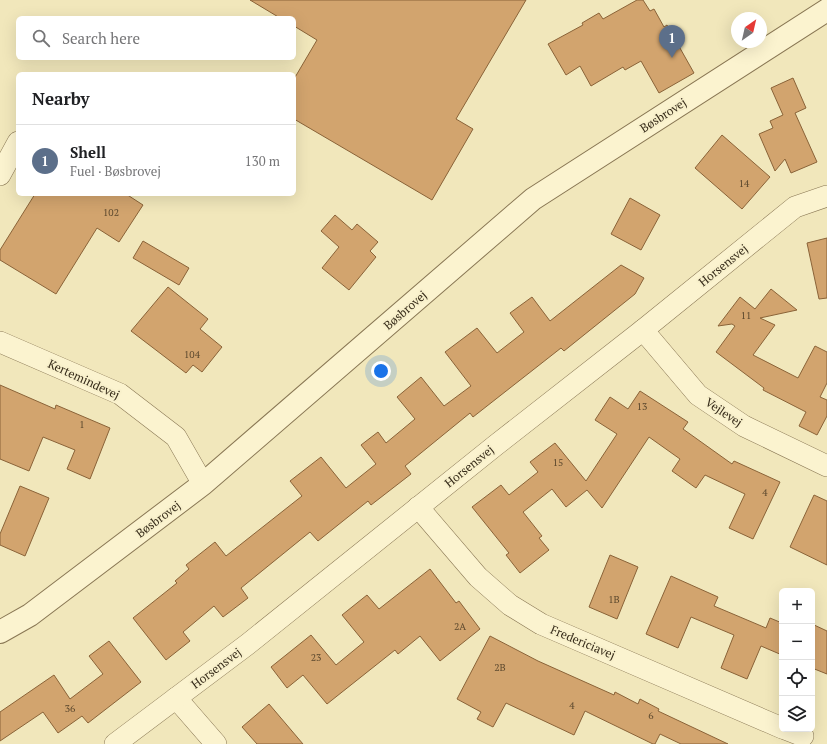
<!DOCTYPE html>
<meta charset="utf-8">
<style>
:root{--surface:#fff;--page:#f6f6f6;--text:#202124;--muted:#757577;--line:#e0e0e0;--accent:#d93025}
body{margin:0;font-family:"PT Serif",serif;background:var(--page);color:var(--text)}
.controls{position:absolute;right:12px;bottom:12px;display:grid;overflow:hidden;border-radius:6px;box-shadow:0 4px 16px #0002}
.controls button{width:36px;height:36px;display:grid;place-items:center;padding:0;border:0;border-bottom:1px solid var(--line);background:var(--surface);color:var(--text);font:20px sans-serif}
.compass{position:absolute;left:731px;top:12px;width:36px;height:36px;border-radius:50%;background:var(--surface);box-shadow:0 4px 16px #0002;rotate:34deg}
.you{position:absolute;left:381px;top:371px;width:14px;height:14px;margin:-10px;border:3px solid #fff;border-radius:50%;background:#1a73e8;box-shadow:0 0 0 6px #1a73e833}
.badge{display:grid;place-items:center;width:26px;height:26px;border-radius:50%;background:var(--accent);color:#fff;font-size:13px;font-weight:700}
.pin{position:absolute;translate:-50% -33px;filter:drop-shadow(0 1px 2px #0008)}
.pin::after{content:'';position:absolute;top:21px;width:14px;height:12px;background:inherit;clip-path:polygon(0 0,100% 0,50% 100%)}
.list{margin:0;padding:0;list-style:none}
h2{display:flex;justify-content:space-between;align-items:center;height:52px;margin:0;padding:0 16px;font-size:17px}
h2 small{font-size:13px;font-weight:400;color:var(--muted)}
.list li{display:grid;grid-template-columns:26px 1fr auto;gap:12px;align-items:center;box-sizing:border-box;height:72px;padding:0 16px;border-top:1px solid var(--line)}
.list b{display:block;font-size:15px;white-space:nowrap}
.list p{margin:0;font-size:13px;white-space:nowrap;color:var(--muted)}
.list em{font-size:13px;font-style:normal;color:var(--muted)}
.icon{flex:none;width:22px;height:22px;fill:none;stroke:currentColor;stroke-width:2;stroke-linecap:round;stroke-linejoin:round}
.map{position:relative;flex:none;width:827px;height:744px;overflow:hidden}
.search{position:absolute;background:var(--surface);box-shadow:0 4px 16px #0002;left:16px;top:16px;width:280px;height:44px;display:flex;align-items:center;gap:10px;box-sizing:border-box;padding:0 14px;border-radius:6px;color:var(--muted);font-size:15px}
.panel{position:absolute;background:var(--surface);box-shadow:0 4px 16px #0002;left:16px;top:72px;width:280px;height:124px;border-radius:6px}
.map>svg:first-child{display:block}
.building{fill:#d2a46e;stroke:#8a6338}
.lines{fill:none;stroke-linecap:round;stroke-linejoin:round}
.minor-casing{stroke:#897754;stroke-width:22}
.tertiary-casing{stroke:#897754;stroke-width:24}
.minor{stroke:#fbf3cf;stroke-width:21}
.tertiary{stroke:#fbf3cf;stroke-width:22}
.labels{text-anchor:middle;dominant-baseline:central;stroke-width:4;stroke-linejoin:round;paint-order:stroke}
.number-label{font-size:10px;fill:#5e4a2f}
.street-label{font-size:12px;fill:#372c1a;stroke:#f8f0cb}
</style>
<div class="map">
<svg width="827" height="744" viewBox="0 0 827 744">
<rect width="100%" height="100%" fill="#f1e7bb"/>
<g class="building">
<path d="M250,0H526L456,119L473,129L432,200L294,119V79L317,40L294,26V18H280Z"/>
<path d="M637,0H643L650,11L654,9L664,27L667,25L694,73L659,93L641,61L625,70L623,67L591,86L580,66L566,75L548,44L583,25L582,23L599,13L603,19Z"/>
<path d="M793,78L806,108L795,113L817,162L791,173L785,159L775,171L759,134L773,128L770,121L783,115L771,88Z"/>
<path d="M722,135L770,177L742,209L695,168Z"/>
<path d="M35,194H126L143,205L119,242L97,228L56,294L0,260V250Z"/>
<path d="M630,198L660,215L641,250L611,234Z"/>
<path d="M335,215L352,230L357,224L378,242L370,251L376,257L349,290L322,268L339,247L321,231Z"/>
<path d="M827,238V298L819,299L807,243Z"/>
<path d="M143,241L189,268L179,285L133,258Z"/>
<path d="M621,265L644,278L635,294L564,351L561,348L473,417L470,413L405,466L411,474L371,505L368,501L318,541L310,532L241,588L248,598L223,617L214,606L183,632L190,641L166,660L133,618L177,583L175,581L189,569L186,565L215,542L226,556L302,496L290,481L321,457L346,488L376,464L361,445L378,432L386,443L415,419L397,397L421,377L444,406L471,386L445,352L477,328L497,353L524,332L510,313L532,297L550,321Z"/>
<path d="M168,287L208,319L200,329L222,347L202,372L193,365L186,373L131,331Z"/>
<path d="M771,289L797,310L760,318L775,325L753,355L798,378L815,346L827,352V383L820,397L827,400V416L817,435L799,426L806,412L763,390L764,388L716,352L735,326L732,324L718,326L740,297L755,309Z"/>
<path d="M0,385L55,409L56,405L110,428L90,479L67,469L75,450L43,437L29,471L0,459Z"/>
<path d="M640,391L688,422L683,429L732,464L734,461L780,482L753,539L729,528L745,494L705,475L696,488L672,471L680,459L649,437L602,508L587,490L566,507L552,489L523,512L542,536L539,538L549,550L520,573L506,555L509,553L472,507L501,485L509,495L538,472L530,462L555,443L586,481L617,434L595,420L610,397L628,409Z"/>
<path d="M20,486L49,498L25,556L0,545V534Z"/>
<path d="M814,495L827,501V565L790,547Z"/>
<path d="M610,555L638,567L617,619L589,607Z"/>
<path d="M430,569L456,603L459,601L480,629L440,661L420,636L398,654L395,650L327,704L303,675L287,688L271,667L311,635L336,665L364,642L342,615L367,595L379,609Z"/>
<path d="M671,576L718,597L714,606L766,628L770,618L782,623V655L761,646L747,679L721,668L734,635L691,617L678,648L646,634Z"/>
<path d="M812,624L827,631V674L812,668Z"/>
<path d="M490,636L538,661L614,695L615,692L638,704L640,699L659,709L658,711L728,744H681L660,734L655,744H653L585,711L574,735L506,703L493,727L477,719L481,712L457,699Z"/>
<path d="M109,641L141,682L88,723L82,716L58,733L43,712L0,741V712L54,675L70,699L103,674L89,656Z"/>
<path d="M269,704L303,744H257L242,727Z"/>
</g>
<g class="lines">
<defs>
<g id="minor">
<path d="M0,175L18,142"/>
<path d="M643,330L698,395L744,426L827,466"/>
<path d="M0,342L120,394L176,437L203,484"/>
<path d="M418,507L478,577L510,605L541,624L782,728"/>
<path d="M176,698L216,744"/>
<path d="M785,729L803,736"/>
<path d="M115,744L248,644L496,445L643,330L795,207L827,196"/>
</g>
<path id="tertiary" d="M0,632L30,615L203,484L533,199L827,10"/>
</defs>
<use href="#minor" class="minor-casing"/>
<use href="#tertiary" class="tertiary-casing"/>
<use href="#minor" class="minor"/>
<use href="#tertiary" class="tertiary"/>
</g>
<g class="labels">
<g class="number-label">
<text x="744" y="183">14</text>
<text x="111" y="212">102</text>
<text x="746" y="315">11</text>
<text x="192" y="354">104</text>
<text x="642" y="406">13</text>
<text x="82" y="424">1</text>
<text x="558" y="462">15</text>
<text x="765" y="492">4</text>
<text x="614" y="599">1B</text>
<text x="460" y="626">2A</text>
<text x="316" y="657">23</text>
<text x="500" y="667">2B</text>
<text x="572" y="705">4</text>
<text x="70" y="708">36</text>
<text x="651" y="715">6</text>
</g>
<g class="street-label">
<text transform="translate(663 115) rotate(-33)">Bøsbrovej</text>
<text transform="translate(723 265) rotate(-39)">Horsensvej</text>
<text transform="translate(405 310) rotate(-41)">Bøsbrovej</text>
<text transform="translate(84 379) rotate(25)">Kertemindevej</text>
<text transform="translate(724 412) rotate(34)">Vejlevej</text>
<text transform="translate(469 466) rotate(-39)">Horsensvej</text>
<text transform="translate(158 519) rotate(-37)">Bøsbrovej</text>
<text transform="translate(583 642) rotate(23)">Fredericiavej</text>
<text transform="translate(216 668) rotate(-37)">Horsensvej</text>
</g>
</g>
</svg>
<div class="controls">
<button>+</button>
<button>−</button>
<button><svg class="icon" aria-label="locate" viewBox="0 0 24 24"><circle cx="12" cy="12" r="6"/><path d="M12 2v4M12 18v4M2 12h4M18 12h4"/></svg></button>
<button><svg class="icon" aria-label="layers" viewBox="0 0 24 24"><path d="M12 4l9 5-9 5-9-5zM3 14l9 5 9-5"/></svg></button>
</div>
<svg class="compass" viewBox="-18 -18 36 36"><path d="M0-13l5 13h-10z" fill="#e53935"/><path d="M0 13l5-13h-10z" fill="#757577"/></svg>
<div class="you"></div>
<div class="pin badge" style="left:672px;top:58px;background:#5c6f8a">1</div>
<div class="search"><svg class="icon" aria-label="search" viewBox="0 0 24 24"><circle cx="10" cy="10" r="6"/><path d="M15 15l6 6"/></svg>Search here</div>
<section class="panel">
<h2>Nearby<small></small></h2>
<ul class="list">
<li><span class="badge" style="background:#5c6f8a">1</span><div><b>Shell</b><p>Fuel · Bøsbrovej</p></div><em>130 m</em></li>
</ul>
</section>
</div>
